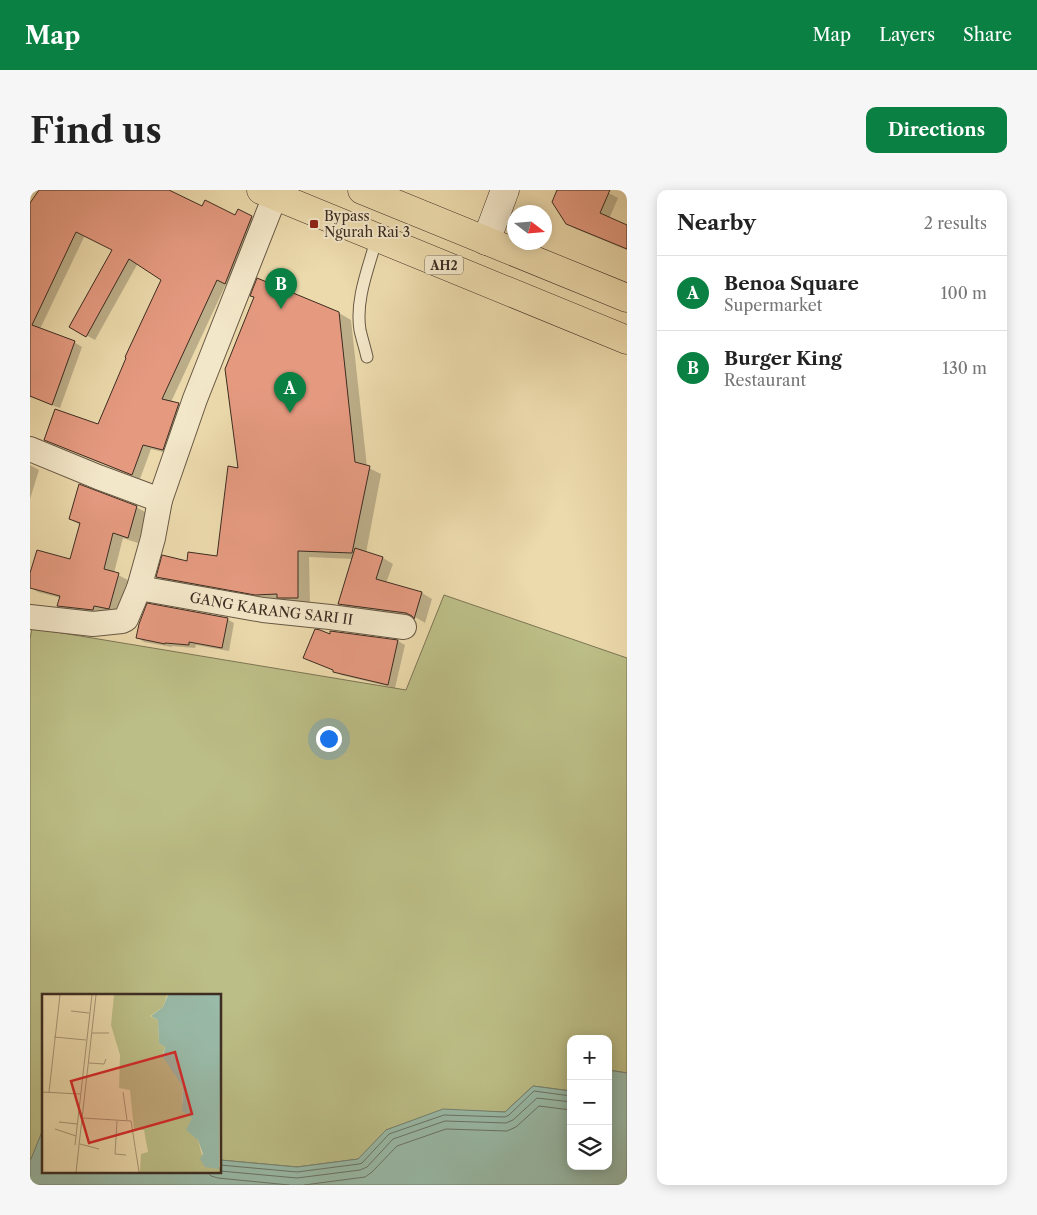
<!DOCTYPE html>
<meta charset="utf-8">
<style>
:root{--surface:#fff;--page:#f6f6f6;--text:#222;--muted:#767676;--line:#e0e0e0;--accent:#0b8043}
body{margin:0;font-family:"Libre Caslon Text",serif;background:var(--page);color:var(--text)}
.controls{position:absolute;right:15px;bottom:15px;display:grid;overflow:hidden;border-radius:10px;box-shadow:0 2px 12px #0003}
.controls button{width:45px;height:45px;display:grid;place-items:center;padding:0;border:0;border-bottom:1px solid var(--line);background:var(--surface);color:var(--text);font:25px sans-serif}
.compass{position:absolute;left:477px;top:15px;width:45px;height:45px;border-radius:50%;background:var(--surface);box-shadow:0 2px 12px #0003;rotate:106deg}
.you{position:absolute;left:298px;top:548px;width:18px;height:18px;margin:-12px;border:4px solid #fff;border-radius:50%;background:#1a73e8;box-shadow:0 0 0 8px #1a73e833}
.badge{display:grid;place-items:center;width:32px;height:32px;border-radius:50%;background:var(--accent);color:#fff;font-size:16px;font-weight:700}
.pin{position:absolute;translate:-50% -41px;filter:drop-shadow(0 1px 2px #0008)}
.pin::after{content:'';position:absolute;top:26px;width:18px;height:15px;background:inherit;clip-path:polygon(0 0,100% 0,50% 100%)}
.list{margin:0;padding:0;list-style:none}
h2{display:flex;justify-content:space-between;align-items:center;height:65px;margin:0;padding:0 20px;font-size:21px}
h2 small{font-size:16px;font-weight:400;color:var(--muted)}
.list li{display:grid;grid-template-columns:32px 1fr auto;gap:15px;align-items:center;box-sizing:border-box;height:75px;padding:0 20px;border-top:1px solid var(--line)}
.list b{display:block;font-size:19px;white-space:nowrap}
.list p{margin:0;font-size:16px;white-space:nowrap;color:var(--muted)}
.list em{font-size:16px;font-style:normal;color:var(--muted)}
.icon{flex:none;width:28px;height:28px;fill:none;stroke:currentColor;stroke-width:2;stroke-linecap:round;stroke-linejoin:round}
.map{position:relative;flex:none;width:597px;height:995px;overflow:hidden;border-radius:10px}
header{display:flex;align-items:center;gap:30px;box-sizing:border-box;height:70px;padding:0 25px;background:var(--accent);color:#fff}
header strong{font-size:24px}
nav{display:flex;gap:28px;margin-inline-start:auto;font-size:18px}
.intro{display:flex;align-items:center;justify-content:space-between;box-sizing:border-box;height:120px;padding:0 30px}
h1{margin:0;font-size:35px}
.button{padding:12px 22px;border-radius:10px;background:var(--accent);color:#fff;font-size:18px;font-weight:700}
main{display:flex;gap:30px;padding:0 30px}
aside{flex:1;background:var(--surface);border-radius:10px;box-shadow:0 2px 12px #0003}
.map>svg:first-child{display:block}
.green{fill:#bcbe87;stroke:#7c7554}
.water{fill:#99bba9;stroke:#748273}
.shadow{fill:#0003}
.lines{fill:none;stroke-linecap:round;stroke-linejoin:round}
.shore{stroke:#6a7465;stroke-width:1}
.building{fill:#e59a80;stroke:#3c2c21}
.lane-casing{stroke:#685844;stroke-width:13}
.street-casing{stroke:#685844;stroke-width:26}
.secondary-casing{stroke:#3c2c21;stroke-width:29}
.highway-casing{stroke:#3c2c21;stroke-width:29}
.lane{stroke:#f3e7c9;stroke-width:11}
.street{stroke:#f3e7c9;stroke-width:24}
.secondary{stroke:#f3e7c9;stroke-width:28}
.highway{stroke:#ecdaac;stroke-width:28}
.poi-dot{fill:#8f2418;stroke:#f3e7c9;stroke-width:2}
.labels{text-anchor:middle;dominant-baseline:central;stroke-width:4;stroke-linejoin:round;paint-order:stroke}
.shield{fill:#f3e7c9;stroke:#736453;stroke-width:1}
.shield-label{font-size:12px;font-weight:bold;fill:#3c2c21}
.poi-label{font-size:14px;fill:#3c2c21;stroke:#f3e7c9;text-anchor:start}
.street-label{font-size:14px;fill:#3c2c21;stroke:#f3e7c9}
.inset-road{fill:none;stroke:#a69474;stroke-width:1}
.view{fill:#d62828;fill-opacity:0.15;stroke:#d62828;stroke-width:2.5}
.inset-edge{fill:none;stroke:#3c2c21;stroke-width:2.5}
</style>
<header>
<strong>Map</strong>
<nav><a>Map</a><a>Layers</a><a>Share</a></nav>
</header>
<div class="intro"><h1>Find us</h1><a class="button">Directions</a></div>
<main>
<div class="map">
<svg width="597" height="995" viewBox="0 0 597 995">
<rect width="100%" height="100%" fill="#ecdaac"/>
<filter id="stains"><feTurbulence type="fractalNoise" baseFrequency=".004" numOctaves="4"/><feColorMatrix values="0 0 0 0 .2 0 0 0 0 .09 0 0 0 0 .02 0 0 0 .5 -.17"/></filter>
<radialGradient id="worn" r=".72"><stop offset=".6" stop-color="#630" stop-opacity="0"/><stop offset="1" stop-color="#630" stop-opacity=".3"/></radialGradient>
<path class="green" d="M414,405L597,468V883L578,880V849H541V901L503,896L475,922L413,920L356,940L329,969L267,977L190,970V805H14V937L1,970H0V449L2,438L376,500Z"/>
<path class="water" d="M578,880L597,883V995H0V970L1,969L14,937V981H190V970L267,977L328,969L356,940L413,919L475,922L503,896L541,901V976H578Z"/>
<g class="shadow">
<path d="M10,0H136L172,17L206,27L208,21L230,32L204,98L196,94L141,212L149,214L157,219L141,264L121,259L110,289L24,254L16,249L69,236L133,89L108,73L65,150L40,136L83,59L55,45L10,139L44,152L52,157L30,218L0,207V15Z"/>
<path d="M528,0H573L588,8L579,29L597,36V60L546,39L537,33Z"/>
<path d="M309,123L321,130L337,277L351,284L336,363L353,368L363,374L356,393L392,403L402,409L395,433L387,428L320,419L310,414L323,369L279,367L280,414L238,411L140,394L128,387L158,373L188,368L209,279Z"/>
<path d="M0,275L9,280L0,309Z"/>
<path d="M106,317L117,323L108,353L93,348L84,383L98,390L89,423L74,420L73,425L39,421L29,416L31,408L8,402L0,397V388L41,370L50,335L40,329Z"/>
<path d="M197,429L204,433L199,461L166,455L165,458L142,456V457L114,452L108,448Z"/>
<path d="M301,442L368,451L375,455L365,498L311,485L305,481L281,471L300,445Z"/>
</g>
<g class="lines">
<g class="shore">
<path d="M190,975L267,982L329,974L332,973L359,944L414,925L475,927L479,925L504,901L541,906"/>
<path d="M176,981L181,986L188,988L259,995"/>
<path d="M190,981L267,988L330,980L337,977L363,949L415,931L476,933L483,930L507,908L541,912"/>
<path d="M274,995L335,987L342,982L367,956L416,939L477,941L486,937L509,916L541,920"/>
</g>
</g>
<g class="building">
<path d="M9,0H139L172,16L175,10L205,25L208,19L222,26L195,94L187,90L132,209L149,213L133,260L113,255L102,285L14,250L25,219L68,234L96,168L95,167L131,90L99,69L56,147L39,137L82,60L46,42L2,135L45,151L22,215L0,206V13Z"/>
<path d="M527,0H580L570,23L597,35V59L536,34L522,12Z"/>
<path d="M227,88L309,122L325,272L340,276L322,363L268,361V408H247V404L225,405L126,387L132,365L157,371L158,362L187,366L198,276L208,278L195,179L224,107L220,106Z"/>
<path d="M49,294L107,316L98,348L83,343L74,379L89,383L79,419L64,416L63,420L27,416L30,406L0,398V383L7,360L40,369L50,333L39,329Z"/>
<path d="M325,358L353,367L346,389L392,402L384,429L382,426L376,423L308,414Z"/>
<path d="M117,413L198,428L192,458L159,452V455L135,453V454L106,448L109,434Z"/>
<path d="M285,439L290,440L300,444V441L368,450L358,495L303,482V480L273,468Z"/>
</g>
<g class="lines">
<defs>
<path id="lane" d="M337,167C335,158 332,149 330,140C325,109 339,77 347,47"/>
<g id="street">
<path d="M0,259L68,287L130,310"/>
<path id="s1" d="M109,398L233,420L300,427L374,437"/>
<path d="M0,427L63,434L92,431L96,429L109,398L123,348L130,310L165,209L245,6"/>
</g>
<path id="secondary" d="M456,51L475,0"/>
<g id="highway">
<path d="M231,0L597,150"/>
<path d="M332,0L597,108"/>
</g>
</defs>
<use href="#lane" class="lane-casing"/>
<use href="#street" class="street-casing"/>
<use href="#secondary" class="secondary-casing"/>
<use href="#highway" class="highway-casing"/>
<use href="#lane" class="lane"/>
<use href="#street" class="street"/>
<use href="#secondary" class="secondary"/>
<use href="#highway" class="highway"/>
</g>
<rect class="poi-dot" x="279" y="29" width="10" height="10" rx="2.5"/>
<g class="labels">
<rect class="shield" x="395" y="65.5" width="38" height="19" rx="4"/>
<g class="shield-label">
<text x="414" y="75">AH2</text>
</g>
<g class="poi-label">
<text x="294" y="26">Bypass<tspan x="294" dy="16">Ngurah Rai 3</tspan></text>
</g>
<g class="street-label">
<text stroke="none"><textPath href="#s1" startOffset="134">GANG KARANG SARI II</textPath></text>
</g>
</g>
<g transform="translate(12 804)">
<rect width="179" height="179" fill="#ecdaac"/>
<path d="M72,1H125L121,13L108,22L116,26L117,49L123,53L121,59L141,93L140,108L150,124L148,132L156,146L163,173H179V178H98L99,160L106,158L102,136H92L88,96L77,94L78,61L69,31Z" fill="#bcbe87"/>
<path d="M126,1H179L177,175L163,173L158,165L161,160L156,146L144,136L150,124L140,117L141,93L121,63L123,53L117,49L116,26L109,22L121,13Z" fill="#99bba9"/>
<path class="inset-road" d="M29,17L47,19M50,39H67M12,43L44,46M47,69L62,70L64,65M0,98L38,100M7,98L18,1M81,98L85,126M41,124L89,127L97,178M75,127L73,160L84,161M17,128L35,130M13,135L34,142M38,150L57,155M33,151L50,1M34,178L54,1"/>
<path class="view" d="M133,58L150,120L47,149L29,87Z"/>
<rect width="179" height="179" class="inset-edge"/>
</g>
<rect width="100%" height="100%" filter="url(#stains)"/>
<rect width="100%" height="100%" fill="url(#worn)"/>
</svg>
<div class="controls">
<button>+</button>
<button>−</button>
<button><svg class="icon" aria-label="layers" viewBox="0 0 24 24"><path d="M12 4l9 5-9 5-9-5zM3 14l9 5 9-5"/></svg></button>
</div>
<svg class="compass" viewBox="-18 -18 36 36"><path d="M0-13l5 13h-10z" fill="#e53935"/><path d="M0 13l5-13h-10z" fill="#767676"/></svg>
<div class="you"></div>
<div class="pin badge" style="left:260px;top:223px">A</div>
<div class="pin badge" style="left:251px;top:119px">B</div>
</div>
<aside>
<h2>Nearby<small>2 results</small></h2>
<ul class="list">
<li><span class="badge">A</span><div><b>Benoa Square</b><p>Supermarket</p></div><em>100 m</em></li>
<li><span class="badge">B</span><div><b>Burger King</b><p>Restaurant</p></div><em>130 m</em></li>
</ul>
</aside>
</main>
